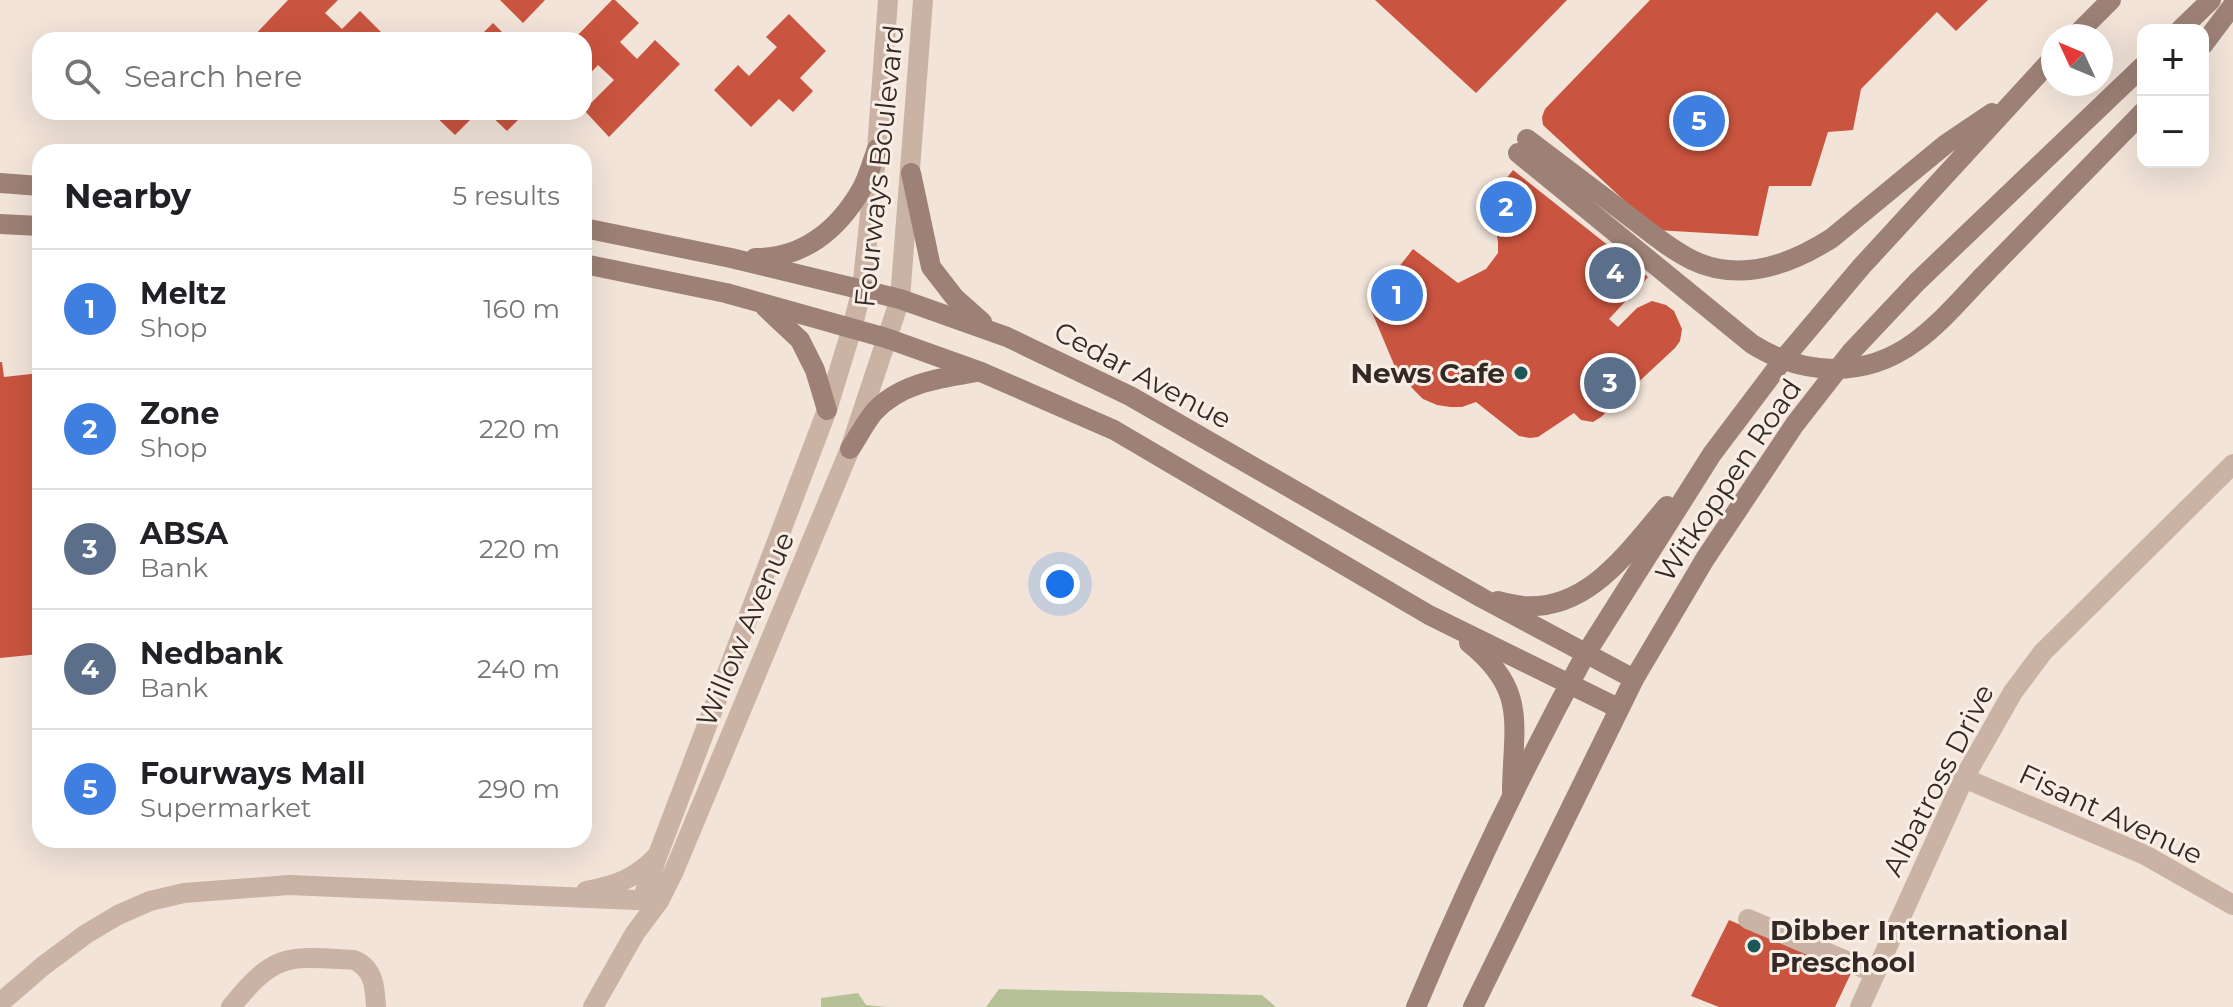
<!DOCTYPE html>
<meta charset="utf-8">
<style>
:root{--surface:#fff;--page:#f2f2f2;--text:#202124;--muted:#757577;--line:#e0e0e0;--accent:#0b8043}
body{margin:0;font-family:Montserrat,sans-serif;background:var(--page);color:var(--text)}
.controls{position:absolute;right:24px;top:24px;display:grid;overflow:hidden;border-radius:16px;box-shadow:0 8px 32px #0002}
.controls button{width:72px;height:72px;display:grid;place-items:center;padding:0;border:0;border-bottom:2px solid var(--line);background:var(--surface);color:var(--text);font:40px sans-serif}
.compass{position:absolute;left:2041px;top:24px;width:72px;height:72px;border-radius:50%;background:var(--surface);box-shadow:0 8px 32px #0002;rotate:314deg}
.you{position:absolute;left:1060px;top:584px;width:28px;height:28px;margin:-20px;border:6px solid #fff;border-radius:50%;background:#1a73e8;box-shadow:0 0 0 12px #1a73e833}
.badge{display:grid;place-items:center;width:52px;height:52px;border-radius:50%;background:var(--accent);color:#fff;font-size:26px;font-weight:700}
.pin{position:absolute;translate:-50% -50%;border:4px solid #fff;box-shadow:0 2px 8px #0006}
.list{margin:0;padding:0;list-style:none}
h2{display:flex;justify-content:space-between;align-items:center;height:104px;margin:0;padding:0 32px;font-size:34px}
h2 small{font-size:26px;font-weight:400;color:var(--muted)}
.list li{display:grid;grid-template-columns:52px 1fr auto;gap:24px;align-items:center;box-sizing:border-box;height:120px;padding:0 32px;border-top:2px solid var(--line)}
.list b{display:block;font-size:30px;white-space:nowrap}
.list p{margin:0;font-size:26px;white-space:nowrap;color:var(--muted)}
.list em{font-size:26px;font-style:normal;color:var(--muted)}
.icon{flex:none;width:44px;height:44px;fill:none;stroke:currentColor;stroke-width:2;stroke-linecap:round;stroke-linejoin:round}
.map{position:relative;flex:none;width:2233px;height:1007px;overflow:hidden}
.search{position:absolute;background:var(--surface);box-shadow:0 8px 32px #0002;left:32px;top:32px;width:560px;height:88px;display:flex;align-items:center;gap:20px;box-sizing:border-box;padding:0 28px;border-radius:24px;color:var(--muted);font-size:30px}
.panel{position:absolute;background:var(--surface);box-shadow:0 8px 32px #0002;left:32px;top:144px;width:560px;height:704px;border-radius:24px}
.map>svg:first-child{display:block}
.green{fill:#b7c198}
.building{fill:#c9543f}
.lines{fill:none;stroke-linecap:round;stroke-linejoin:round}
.minor{stroke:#cab2a4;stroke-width:20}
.tertiary{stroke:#cab2a4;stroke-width:20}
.secondary{stroke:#9d8176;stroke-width:20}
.secondary-bridge{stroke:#9d8176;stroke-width:20}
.poi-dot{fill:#1b5756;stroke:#f9eee5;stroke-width:3}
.labels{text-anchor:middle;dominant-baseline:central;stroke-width:6;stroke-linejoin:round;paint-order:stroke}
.street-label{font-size:28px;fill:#352926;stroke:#f9eee5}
.poi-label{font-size:28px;font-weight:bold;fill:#352926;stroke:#f9eee5;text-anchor:end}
</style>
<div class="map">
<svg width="2233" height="1007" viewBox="0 0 2233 1007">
<rect width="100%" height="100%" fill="#f2e4d9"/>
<g class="green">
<path d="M999,989L1262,995L1276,1007H986Z"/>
<path d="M858,993L866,1005L887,1007H821V998Z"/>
</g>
<g class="building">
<path d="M288,0H338L325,13L342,29L360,11L384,35L380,40H308L303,36L300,40H250Z"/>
<path d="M500,0H545L523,23Z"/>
<path d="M612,0H615L639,23L620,42L637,59L655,40L680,64L609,137L584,110L614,80L598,65L584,80V40H573Z"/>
<path d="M1375,0H1567L1476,93Z"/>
<path d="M1650,0H1988L1956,31L1937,12L1861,89L1853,130L1828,132L1811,186H1769L1758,236L1656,230L1543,125L1542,117L1545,109Z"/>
<path d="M789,14L826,51L800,78L813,91L793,112L779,99L751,127L714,90L738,65L749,76L777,47L766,37Z"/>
<path d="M493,23L510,40H476Z"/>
<path d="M431,112H478L455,135Z"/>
<path d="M487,112H526L507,131Z"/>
<path d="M1513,170L1648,277L1609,319L1618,327L1637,308L1652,301L1666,305L1674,311L1682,329L1680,341L1675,348L1601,417L1593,422L1581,420L1574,413L1538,437L1530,438L1519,436L1476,402L1462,407H1450L1437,405L1423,399L1413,389L1395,367L1369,305L1413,249L1458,283L1486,269L1498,253V242L1495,223L1484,207Z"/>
<path d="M0,362H2L4,377L40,373V654L0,658Z"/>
<path d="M1729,920L1852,971L1835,1007H1719L1691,996Z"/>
</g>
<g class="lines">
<g class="minor">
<path d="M1964,778L2145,855L2233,905"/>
<path d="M1748,919L1875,973"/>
<path d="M231,1007C275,952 287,956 354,960C374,968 375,988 376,1007"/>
<path d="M593,1007L635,933L659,901"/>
<path d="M1860,1007L1964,778L2013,692L2043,652L2233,464"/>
</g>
<g class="tertiary">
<path d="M586,891C616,885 635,879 656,857"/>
<path d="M642,900L657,857L827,410L852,328L862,289L877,149L888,0"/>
<path d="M0,1003L43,966L86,934L118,915L150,901L184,893L289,885L659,901L674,871L850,449L900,299L923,0"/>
</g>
<g class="secondary">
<path d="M2180,30L2211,0"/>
<path d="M2075,36L2111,0"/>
<path d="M2203,45L2233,5"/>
<path d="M1527,139C1560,164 1593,189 1626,214C1647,230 1668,248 1692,260C1740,283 1790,265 1832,238L1946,144L1992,113"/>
<path d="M911,173L931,267L955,298L982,322"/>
<path d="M0,183L40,186"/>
<path d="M0,224L40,226"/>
<path d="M584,228L731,258L900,299L1007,337L1130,396L1482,598L1634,679"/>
<path d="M755,258C802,259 838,230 861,190C868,178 872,162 877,149"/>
<path d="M584,264L726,293L886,338L981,372L1114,430L1429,615L1618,708"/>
<path d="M1982,277L2143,112"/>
<path d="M765,307L800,340L815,370L827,410"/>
<path d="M850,449C858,437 865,423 874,412C900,383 941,378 977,372"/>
<path d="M1498,601C1506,603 1515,605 1523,606C1589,611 1629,550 1667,506"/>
<path d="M1469,643C1528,690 1513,724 1512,791"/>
<path d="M1416,1007C1466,888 1523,769 1585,655L1712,454L1786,356L1861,267L2053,58"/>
<path d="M1473,1007L1634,679L1705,559L1795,424L1852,351L1917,282L2143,66"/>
</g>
<path class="secondary-bridge" d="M1518,153L1752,344C1803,376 1865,379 1915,342C1940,324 1961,299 1982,277"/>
</g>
<g class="poi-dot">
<circle cx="1521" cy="373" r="8"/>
<circle cx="1754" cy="946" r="8"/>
</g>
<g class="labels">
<g class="street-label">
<text transform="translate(879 166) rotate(-84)">Fourways Boulevard</text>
<text transform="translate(1143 375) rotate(28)">Cedar Avenue</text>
<text transform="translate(1728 480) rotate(-56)">Witkoppen Road</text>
<text transform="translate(745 629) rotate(-67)">Willow Avenue</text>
<text transform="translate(1938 780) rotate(-63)">Albatross Drive</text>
<text transform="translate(2111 814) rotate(25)">Fisant Avenue</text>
</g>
<g class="poi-label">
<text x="1505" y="373">News Cafe</text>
<text x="1770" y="930" text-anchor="start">Dibber International<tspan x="1770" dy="32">Preschool</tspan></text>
</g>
</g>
</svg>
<div class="controls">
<button>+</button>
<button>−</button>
</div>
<svg class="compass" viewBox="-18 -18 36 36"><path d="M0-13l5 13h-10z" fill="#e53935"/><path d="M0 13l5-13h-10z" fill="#757577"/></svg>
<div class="you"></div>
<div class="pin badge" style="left:1397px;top:295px;background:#3f7fe0">1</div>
<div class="pin badge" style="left:1506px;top:207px;background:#3f7fe0">2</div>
<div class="pin badge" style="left:1610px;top:383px;background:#5c6f8a">3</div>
<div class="pin badge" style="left:1615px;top:273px;background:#5c6f8a">4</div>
<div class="pin badge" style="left:1699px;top:121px;background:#3f7fe0">5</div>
<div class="search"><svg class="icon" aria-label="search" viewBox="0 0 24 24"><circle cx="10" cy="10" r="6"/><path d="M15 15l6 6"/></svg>Search here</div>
<section class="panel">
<h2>Nearby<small>5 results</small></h2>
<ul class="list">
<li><span class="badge" style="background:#3f7fe0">1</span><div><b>Meltz</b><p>Shop</p></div><em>160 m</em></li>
<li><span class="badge" style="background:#3f7fe0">2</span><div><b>Zone</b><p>Shop</p></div><em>220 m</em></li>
<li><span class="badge" style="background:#5c6f8a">3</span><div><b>ABSA</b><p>Bank</p></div><em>220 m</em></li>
<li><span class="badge" style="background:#5c6f8a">4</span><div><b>Nedbank</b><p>Bank</p></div><em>240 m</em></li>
<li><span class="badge" style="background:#3f7fe0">5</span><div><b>Fourways Mall</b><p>Supermarket</p></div><em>290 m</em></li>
</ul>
</section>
</div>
